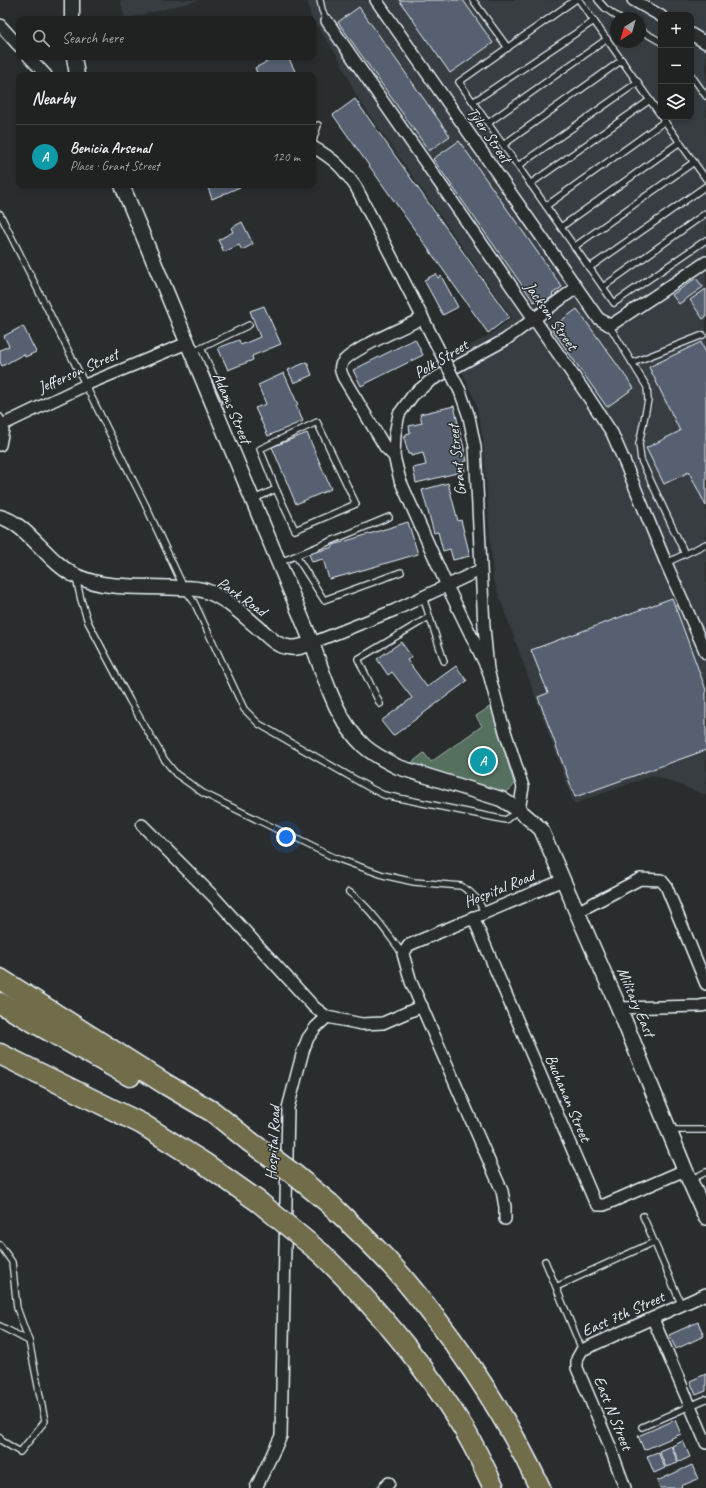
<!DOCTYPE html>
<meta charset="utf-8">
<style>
:root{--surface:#202222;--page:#282a2a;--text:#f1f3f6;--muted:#a2a4a5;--line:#3d3f40;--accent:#ea580c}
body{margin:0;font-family:Caveat,sans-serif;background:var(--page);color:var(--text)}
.controls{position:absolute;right:12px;top:12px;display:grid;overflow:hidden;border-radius:8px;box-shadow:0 2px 6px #0003}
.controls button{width:36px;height:36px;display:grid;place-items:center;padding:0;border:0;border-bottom:1px solid var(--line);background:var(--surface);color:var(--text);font:20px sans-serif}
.compass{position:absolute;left:610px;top:12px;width:36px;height:36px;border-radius:50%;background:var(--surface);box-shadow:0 2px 6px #0003;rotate:217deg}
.you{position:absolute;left:286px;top:837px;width:14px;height:14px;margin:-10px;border:3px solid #fff;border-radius:50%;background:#1a73e8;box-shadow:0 0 0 6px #1a73e833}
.badge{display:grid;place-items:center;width:26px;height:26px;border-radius:50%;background:var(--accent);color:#fff;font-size:13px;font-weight:700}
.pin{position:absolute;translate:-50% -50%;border:2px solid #fff;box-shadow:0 1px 4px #0006}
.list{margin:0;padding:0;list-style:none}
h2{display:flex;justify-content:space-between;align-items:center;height:52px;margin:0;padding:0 16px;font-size:17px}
h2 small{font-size:13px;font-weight:400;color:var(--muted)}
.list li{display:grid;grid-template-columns:26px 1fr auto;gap:12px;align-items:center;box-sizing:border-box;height:64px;padding:0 16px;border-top:1px solid var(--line)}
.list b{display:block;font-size:15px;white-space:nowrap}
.list p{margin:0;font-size:13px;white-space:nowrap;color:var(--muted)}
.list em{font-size:13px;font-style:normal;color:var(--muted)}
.icon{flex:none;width:22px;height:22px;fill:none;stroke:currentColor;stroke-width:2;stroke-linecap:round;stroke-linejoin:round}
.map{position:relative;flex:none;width:706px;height:1488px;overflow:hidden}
.search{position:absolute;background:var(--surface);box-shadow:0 2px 6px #0003;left:16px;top:16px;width:300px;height:44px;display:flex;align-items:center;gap:10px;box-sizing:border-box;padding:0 14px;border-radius:8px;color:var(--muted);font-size:15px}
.panel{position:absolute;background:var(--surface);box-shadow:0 2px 6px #0003;left:16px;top:72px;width:300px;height:116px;border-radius:8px}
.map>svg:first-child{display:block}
.built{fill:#373c42;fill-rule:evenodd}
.green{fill:#55705f;stroke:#9eb0ac}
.building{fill:#566070;stroke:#e8f1f8}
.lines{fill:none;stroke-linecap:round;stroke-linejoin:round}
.service-casing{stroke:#e8f1f8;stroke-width:8}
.minor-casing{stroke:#e8f1f8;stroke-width:14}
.tertiary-casing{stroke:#e8f1f8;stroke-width:17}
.secondary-casing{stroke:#e8f1f8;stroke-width:18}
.motorway-casing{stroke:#e8f1f8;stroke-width:23}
.service{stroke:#2a2d2e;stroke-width:5.5}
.minor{stroke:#2a2d2e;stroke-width:11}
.tertiary{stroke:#2a2d2e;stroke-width:14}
.secondary{stroke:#2a2d2e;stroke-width:15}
.motorway{stroke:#716d4b;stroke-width:20}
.minor-bridge-casing{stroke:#e8f1f8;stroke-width:14;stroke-linecap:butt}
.motorway-bridge-casing{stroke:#e8f1f8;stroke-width:23;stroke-linecap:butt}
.minor-bridge{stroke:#2a2d2e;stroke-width:11}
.motorway-bridge{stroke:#716d4b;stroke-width:20}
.labels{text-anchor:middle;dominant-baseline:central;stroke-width:3;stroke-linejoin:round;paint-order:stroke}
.street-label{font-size:16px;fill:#e8f1f8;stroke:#2a2d2e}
</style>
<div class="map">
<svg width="706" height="1488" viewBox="0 0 706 1488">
<rect width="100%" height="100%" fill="#2a2d2e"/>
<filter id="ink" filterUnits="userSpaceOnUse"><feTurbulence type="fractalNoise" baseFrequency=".025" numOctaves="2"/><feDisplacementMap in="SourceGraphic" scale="8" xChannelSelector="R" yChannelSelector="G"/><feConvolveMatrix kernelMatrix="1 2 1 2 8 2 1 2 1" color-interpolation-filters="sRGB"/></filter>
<g filter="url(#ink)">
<g class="built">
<path d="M120,0H200L125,19Z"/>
<path d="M307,0H706V795L653,775L574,804L493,579L483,439L476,404L466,380L454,354L489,335L512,318L357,97L339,58L311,17ZM661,15H691V117H661ZM616,18H640V42H616Z"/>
</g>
<path class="green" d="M491,706L514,783C513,788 510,790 505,792L410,764L424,753L431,762L482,726L476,716Z"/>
<g class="building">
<path d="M399,0H463L493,43L450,73Z"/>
<path d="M359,7L450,136L429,151L338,22Z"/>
<path d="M276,57H288L297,75H258L255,68Z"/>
<path d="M355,99L509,317L488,333L333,115Z"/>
<path d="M459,141L562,287L552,294L553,296L545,302L541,297L534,302L433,159Z"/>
<path d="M207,185H239L240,187L212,199Z"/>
<path d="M242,222L253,244L242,250L239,245L224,252L218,240L233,232L231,228Z"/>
<path d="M436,274L438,278L441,276L458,307L443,315L424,280Z"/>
<path d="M696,278L703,287L679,304L672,295Z"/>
<path d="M706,289V317L703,319L690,300Z"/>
<path d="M264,306L281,344L252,356L253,360L228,370L218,348L239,340L241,345L260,337L250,311Z"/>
<path d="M577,309L634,388L607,407L551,328Z"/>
<path d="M23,326L36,352L25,357L24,354L2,366L0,362V350L9,346L4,336Z"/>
<path d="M415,339L423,355L361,386L353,370Z"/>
<path d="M701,342L706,354V506L689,472L664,484L646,448L680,431L649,367Z"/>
<path d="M307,362L312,375L294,383L288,370Z"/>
<path d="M284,373L298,405L296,406L303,421L268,436L255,408L266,404L258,385Z"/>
<path d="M454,406L467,461L463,462L465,471L416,483L413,468L426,465L423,453L411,456V454H408L404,437H406V434L410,433L409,426L422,423L420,414Z"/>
<path d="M307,433L331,489L296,504L272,447Z"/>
<path d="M448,483L458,521L461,520L470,556L453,560L450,549L443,551L438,532L434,533L422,490Z"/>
<path d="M408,522L418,554L342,576L329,579L323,559L312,562L309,554L333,547V545Z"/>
<path d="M672,598L706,690V750L575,797L538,697L548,693L531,650Z"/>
<path d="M401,642L412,657L407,660L427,687L456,666L467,681L393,736L381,721L412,698L392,672L388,675L377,659Z"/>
<path d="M698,1322L704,1336L676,1349L669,1335Z"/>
<path d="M706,1374V1391L696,1395L690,1381Z"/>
<path d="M675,1420L681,1434L644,1450L638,1436Z"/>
<path d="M683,1441L690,1457L679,1462L672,1446Z"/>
<path d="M671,1446L678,1463L666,1467L659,1451Z"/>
<path d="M658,1452L665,1468L654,1473L647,1456Z"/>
<path d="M692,1465L698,1479L681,1486L682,1488H660L657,1481Z"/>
</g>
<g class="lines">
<defs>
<g id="service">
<path d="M320,0L322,10L327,21"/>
<path d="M473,0L508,48"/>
<path d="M575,0L459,82L614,303L706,240"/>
<path d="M579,0L661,116"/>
<path d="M598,0L605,8L619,18"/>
<path d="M640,30L661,42"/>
<path d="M691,75L706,96"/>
<path d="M473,102L594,21"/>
<path d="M663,119L706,179"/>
<path d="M488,123L607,39"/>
<path d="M313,141L318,125"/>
<path d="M503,145L622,60"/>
<path d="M518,166L638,82"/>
<path d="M530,184L650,100"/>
<path d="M546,206L665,121"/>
<path d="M0,214L145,504L184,588L194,602L244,709L259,724L370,788L384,795L506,820L518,810"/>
<path d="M561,227L680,142"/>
<path d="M574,247L694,162"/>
<path d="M589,268L706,186"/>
<path d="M603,287L706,213"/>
<path d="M609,325L647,387L648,400L639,444L641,460L685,554"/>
<path d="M201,348L225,400"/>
<path d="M191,353L249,325"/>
<path d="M632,363L703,335"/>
<path d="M0,417L4,424"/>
<path d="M252,500L276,489L295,530L356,504L317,422L260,449L276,489"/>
<path d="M296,556L324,600L401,572"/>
<path d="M278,563L389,517"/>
<path d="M666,563L706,544"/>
<path d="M76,578L81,600L88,622L130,701L164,759L176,774L203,793L333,857L383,875L414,882L461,886L470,892L478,900L484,912"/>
<path d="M423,597L444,661"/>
<path d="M380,704L358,659L429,617"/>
<path d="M349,892C371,908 386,932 403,954"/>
<path d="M670,1130H706"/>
<path d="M690,1180L706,1172"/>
<path d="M643,1216L682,1306"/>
<path d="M0,1245L12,1262L17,1308L29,1341"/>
<path d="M545,1261L556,1287"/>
<path d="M0,1326L29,1341L45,1421L20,1452L2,1441L0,1438"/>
<path d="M582,1350L556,1287L654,1242"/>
<path d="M642,1427L706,1399"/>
</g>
<g id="minor">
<path d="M376,0L598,318L609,325L614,323L706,262"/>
<path d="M633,0L661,16"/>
<path d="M327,21L589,398L612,433L625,463L666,563L706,653"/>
<path d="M0,25L19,46"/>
<path d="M691,34L706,43"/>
<path d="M29,57L46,75"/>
<path d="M313,147C334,159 342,167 356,187L437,346"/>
<path d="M460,391L469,417L475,447L484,627L488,670L501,719L523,787L519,810"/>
<path d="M0,445L4,424L90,383L187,343"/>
<path d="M394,456L385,447L343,377C342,374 339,369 341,365C346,351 407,326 423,318"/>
<path d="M312,643L395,610L480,570"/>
<path d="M488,670L447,586L400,480L394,456L395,434L399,414L413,395L430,381L505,340L576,288"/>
<path d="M142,825L213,896L314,1007L327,1017L362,1024L383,1023L422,1006"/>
<path d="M577,912L640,879L661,880L666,886L706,984"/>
<path d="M473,917L594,1200L598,1205H604L685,1170"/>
<path d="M619,1008L700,1006L706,1005"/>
<path d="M505,1219V1207L502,1191L411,982L403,954L409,945L563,880"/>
<path d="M653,1319L706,1443"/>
<path d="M256,1488L281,1436L288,1108L303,1051L308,1038L316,1027L327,1017"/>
<path d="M384,1488L389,1483"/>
<path d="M625,1488L609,1444L577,1368V1359L582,1350L706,1294"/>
</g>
<g id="tertiary">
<path d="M72,19V0"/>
<path d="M74,57L77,75"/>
<path d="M122,185L312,643C325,678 336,720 364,746C374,755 386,761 398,767L501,799L519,810L541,829L573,903"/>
<path d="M0,517C27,523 48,563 76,576C108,591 147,585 181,588C189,588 198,588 206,591C227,598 245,617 262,631C270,638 277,646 288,647C296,649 304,646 312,643"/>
</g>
<path id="secondary" d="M573,903L619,1008L685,1170L706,1217"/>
<g id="motorway">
<path d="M0,979L167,1085L213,1112L249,1141"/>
<path d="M0,1003L130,1076"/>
<path d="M0,1054L142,1124L204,1163L259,1202"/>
<path d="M330,1204C358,1231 387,1258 412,1289C463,1350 506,1416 540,1488"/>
<path d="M323,1255C376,1307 423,1363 462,1426C474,1445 484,1467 494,1488"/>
</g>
</defs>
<use href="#service" class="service-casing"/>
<use href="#minor" class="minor-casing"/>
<use href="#tertiary" class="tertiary-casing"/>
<use href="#secondary" class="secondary-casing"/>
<use href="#motorway" class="motorway-casing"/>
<use href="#service" class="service"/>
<use href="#minor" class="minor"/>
<use href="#tertiary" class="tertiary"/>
<use href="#secondary" class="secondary"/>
<use href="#motorway" class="motorway"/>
<defs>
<path id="minor-bridge" d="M437,346L460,391"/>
<g id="motorway-bridge">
<path d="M249,1141L291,1172L330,1204"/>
<path d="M259,1202L323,1255"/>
</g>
</defs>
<use href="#minor-bridge" class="minor-bridge-casing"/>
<use href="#motorway-bridge" class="motorway-bridge-casing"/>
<use href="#minor-bridge" class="minor-bridge"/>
<use href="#motorway-bridge" class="motorway-bridge"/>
</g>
</g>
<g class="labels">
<g class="street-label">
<text transform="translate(489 135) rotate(55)">Tyler Street</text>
<text transform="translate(551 316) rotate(55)">Jackson Street</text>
<text transform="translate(441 359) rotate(-31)">Polk Street</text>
<text transform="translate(78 371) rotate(-24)">Jefferson Street</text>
<text transform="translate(232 408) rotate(67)">Adams Street</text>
<text transform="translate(457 460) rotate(-96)">Grant Street</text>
<text transform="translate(242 597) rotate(35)">Park Road</text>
<text transform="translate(499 889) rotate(-22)">Hospital Road</text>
<text transform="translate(636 1002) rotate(67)">Military East</text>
<text transform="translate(568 1098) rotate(67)">Buchanan Street</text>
<text transform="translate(273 1143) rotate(-87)">Hospital Road</text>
<text transform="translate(623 1314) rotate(-24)">East 7th Street</text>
<text transform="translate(613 1413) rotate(68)">East N Street</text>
</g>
</g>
</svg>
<div class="controls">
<button>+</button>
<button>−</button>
<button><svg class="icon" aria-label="layers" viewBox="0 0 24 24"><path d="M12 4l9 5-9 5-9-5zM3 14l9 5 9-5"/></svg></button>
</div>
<svg class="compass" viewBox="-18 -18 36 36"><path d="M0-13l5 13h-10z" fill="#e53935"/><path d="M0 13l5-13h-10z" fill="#a2a4a5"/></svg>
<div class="you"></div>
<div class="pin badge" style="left:483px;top:761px;background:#0f9aa8">A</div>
<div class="search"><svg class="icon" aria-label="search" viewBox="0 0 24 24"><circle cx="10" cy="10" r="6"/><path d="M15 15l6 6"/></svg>Search here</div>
<section class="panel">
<h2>Nearby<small></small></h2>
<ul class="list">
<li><span class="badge" style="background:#0f9aa8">A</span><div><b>Benicia Arsenal</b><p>Place · Grant Street</p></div><em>120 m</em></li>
</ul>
</section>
</div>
